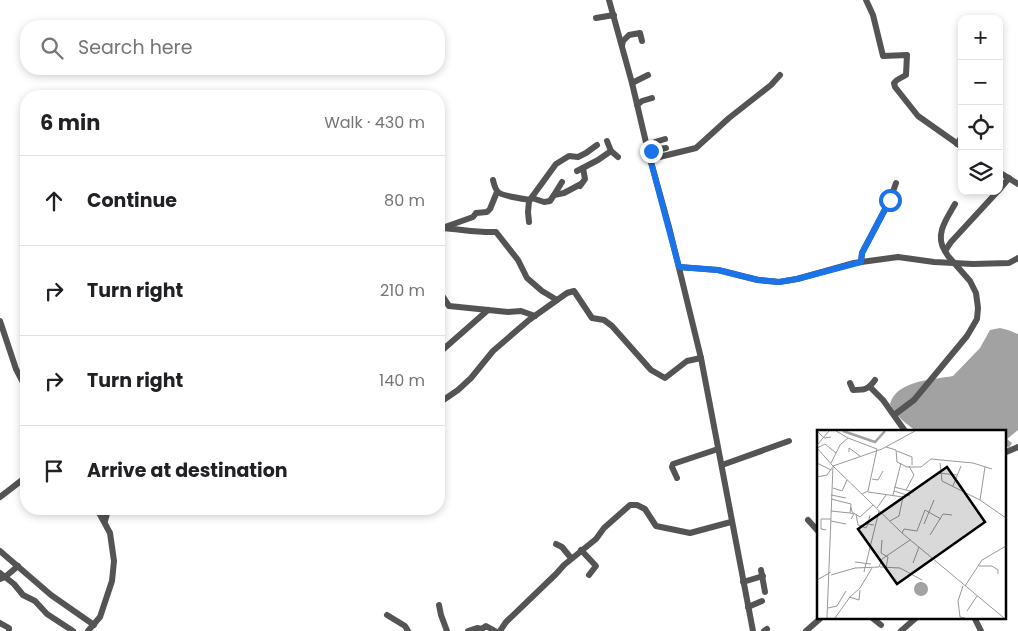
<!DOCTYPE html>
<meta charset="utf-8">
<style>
:root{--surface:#fff;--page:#f6f6f6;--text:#202124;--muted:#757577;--line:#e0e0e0}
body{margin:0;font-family:Poppins,sans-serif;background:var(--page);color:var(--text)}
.controls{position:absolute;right:15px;top:15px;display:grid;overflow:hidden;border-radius:10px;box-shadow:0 2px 8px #0003}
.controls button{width:45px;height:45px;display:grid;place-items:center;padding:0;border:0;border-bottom:1px solid var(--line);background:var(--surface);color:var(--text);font:25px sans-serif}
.stop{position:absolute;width:15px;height:15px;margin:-11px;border:4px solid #1a73e8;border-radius:50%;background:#fff}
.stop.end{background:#1a73e8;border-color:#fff;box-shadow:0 1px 5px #0008}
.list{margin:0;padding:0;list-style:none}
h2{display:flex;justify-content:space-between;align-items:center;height:65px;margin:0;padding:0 20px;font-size:21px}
h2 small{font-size:16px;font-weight:400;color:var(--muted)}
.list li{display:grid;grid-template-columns:32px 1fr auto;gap:15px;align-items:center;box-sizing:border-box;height:90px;padding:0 20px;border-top:1px solid var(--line)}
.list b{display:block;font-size:19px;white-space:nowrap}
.list em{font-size:16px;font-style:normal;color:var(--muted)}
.icon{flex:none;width:28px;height:28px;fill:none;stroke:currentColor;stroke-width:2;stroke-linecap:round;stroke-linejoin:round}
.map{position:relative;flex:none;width:1018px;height:631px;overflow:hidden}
.search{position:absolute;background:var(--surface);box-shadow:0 2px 8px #0003;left:20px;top:20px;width:425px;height:55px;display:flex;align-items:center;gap:12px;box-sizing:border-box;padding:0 18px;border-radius:20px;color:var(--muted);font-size:19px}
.panel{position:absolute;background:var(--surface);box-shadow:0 2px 8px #0003;left:20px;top:90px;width:425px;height:425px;border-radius:20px}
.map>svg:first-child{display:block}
.water{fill:#a2a2a2}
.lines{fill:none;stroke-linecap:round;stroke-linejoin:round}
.minor{stroke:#545454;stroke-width:6}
.route{stroke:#1a73e8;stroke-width:6}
.inset-river{fill:none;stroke:#a2a2a2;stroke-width:2.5}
.inset-road{fill:none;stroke:#999;stroke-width:1}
.view{fill:#000;fill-opacity:0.15;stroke:#000;stroke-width:2.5}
.inset-edge{fill:none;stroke:#000;stroke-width:2.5}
</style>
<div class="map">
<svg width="1018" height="631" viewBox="0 0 1018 631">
<rect width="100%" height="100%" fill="#fff"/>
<path class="water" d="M1000,328L1008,330L1018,334V430L1007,439L1012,443L1009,448L1004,443V431H916C903,421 898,418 890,404C897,380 932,380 953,376L980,348L990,330Z"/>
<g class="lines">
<g class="minor">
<path d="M609,0L632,83L648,151L669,227L701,358L753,631"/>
<path d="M866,0L873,15L883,56L907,55L906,75L897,80L894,83L895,87L918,116L962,147"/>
<path d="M596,18L614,15"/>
<path d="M622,46L623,41L629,35L640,33L642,41"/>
<path d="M632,83L648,75"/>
<path d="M637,105L642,101L652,98"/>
<path d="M607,141L611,151L618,157"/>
<path d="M957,144L962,136"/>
<path d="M648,151L666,148"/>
<path d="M651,151V146L655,142L665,139"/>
<path d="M651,159L696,148L729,118L771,85L780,75"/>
<path d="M577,171L598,160L611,151"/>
<path d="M999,172L1018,184"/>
<path d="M493,180C494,184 495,189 498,192C502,196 524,199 530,200"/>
<path d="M580,186L585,179L583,168"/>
<path d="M999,190L1009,178"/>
<path d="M554,195L562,182"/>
<path d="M532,198L544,202L550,201L554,195L564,193L581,184"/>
<path d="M529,222L528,212L529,201L556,164L569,156L578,157L586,153L597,145"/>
<path d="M445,227L473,217L476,213L487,212L490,209L497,192"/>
<path d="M441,228C460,229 477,233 496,232L518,260L527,278L542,291L557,300"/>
<path d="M945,251C934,235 947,218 955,204"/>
<path d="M861,262L862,253L890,200L896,183"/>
<path d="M679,267L718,270L758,280L779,282L797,279L854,263L898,257L934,262L973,264L1009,263L1018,258"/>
<path d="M439,291L449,306L508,312L521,311L535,316"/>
<path d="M0,321L16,369L26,388"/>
<path d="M439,353L488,310"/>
<path d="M850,383L853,390C864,390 868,390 875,380"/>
<path d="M870,387L883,400L905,431"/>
<path d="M439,403L458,390L471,378L493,351L529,320L567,293L574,291L592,318L604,320L612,326L651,370L665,378L687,361L701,358"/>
<path d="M894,415L914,400L967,336L977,319L978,308L976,293L970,281L948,256L945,251L951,242L998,191"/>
<path d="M1004,453L1018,447"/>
<path d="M722,465L789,441"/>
<path d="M677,478L672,467L673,464L718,449"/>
<path d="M0,497L26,477"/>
<path d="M808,520L818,531"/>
<path d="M105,521L108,510"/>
<path d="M556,544L562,547L571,558"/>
<path d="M581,550L596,566L589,575"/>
<path d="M0,551L51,595L94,625"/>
<path d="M761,570L765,592"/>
<path d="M0,573L14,584L23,595L35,601L47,614L73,631"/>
<path d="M0,579L5,577L18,566"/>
<path d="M743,582L763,576"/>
<path d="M439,605L441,615L447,631"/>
<path d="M748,607L762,601"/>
<path d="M387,615L405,626L408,631"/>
<path d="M871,617L881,625"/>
<path d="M974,617L981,631"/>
<path d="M0,623L9,628V631"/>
<path d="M88,631L100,617L112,581L114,561L110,533L97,509"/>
<path d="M468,631L477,628L482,629L486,626L495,631"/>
<path d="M500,631L506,622L556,574L564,565L596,539L604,528L630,505H637L645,509L656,526L690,533L731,522"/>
<path d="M764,631L767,629"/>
<path d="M806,631L822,617"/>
<path d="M901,631L917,617"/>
</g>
</g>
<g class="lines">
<path class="route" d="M651,151H648L679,267L718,270L758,280L779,282L797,279L861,262L862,253L890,200"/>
</g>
<g transform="translate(817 430)">
<rect width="189" height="189" fill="#fff"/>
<path d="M97 159a7 7 0 1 1 14 0a7 7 0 1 1-14 0Z" fill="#a2a2a2"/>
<path class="inset-river" d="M26,1L58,12L68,1"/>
<path class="inset-road" d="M19,1L31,8L60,19L51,61L45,64M98,1L65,19L16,36L85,103L187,188M1,2L7,8L14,7M0,15L12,1M69,17L79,20L80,32L90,37H104L114,29L156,33L175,39M0,18L8,14L19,23M0,18L16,36L10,188M80,21L95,27V35M32,22V18L43,26M0,33L14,40M14,33L23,15L31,8M123,33L125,51L163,70M168,37L163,70L189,88M122,43L140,45M0,47L10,45L15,38M55,49L61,50L66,41M136,56L144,36M77,57L97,62M16,58L25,61L30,50M89,60L97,45L92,36M77,61L93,66M51,62L86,67L82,86L73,91M14,65L29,68M76,65L84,33M14,69L34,74L33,83L37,84L34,89M34,77L35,82L43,87L56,75M60,78L69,65M14,81L33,83M39,84L41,95L49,98L51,94M53,85L51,94L57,95M14,91L29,94M107,94L117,70M9,100L4,99V89H14M85,103L87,99L100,101L108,80L124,89M113,105L126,84L135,85M65,110L64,123L71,127L69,138M38,132L54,134M96,133L102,117M162,136H175L181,140V144M63,137L83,138L105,150M47,142L62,81M14,145L38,138L62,137L65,129L93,110M0,150L14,142M146,156L141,171L143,187L148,188M148,156L165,130L189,116M32,167L42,170L43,160M11,178L20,176L29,161M150,181L160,166M18,188L33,167L43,158L55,138"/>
<path class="view" d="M130,37L168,92L80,154L41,99Z"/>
<rect width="189" height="189" class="inset-edge"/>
</g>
</svg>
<div class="controls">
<button>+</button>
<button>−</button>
<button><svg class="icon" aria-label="locate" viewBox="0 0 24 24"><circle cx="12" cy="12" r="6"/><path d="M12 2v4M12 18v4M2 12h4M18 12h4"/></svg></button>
<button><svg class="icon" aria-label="layers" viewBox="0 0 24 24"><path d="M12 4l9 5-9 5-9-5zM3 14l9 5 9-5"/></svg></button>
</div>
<div class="stop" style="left:890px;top:200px"></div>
<div class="stop end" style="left:651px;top:151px"></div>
<div class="search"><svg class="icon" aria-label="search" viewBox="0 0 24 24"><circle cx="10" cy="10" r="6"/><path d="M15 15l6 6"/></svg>Search here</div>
<section class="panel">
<h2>6 min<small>Walk · 430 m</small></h2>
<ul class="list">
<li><svg class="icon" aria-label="ahead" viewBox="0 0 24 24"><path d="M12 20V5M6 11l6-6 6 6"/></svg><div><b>Continue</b></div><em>80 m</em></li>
<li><svg class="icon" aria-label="right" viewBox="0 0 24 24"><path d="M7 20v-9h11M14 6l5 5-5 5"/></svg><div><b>Turn right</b></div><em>210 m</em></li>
<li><svg class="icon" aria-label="right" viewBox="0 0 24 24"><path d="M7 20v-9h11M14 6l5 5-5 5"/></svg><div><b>Turn right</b></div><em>140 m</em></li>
<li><svg class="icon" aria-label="arrive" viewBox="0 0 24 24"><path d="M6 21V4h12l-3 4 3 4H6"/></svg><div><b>Arrive at destination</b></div></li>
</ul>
</section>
</div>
